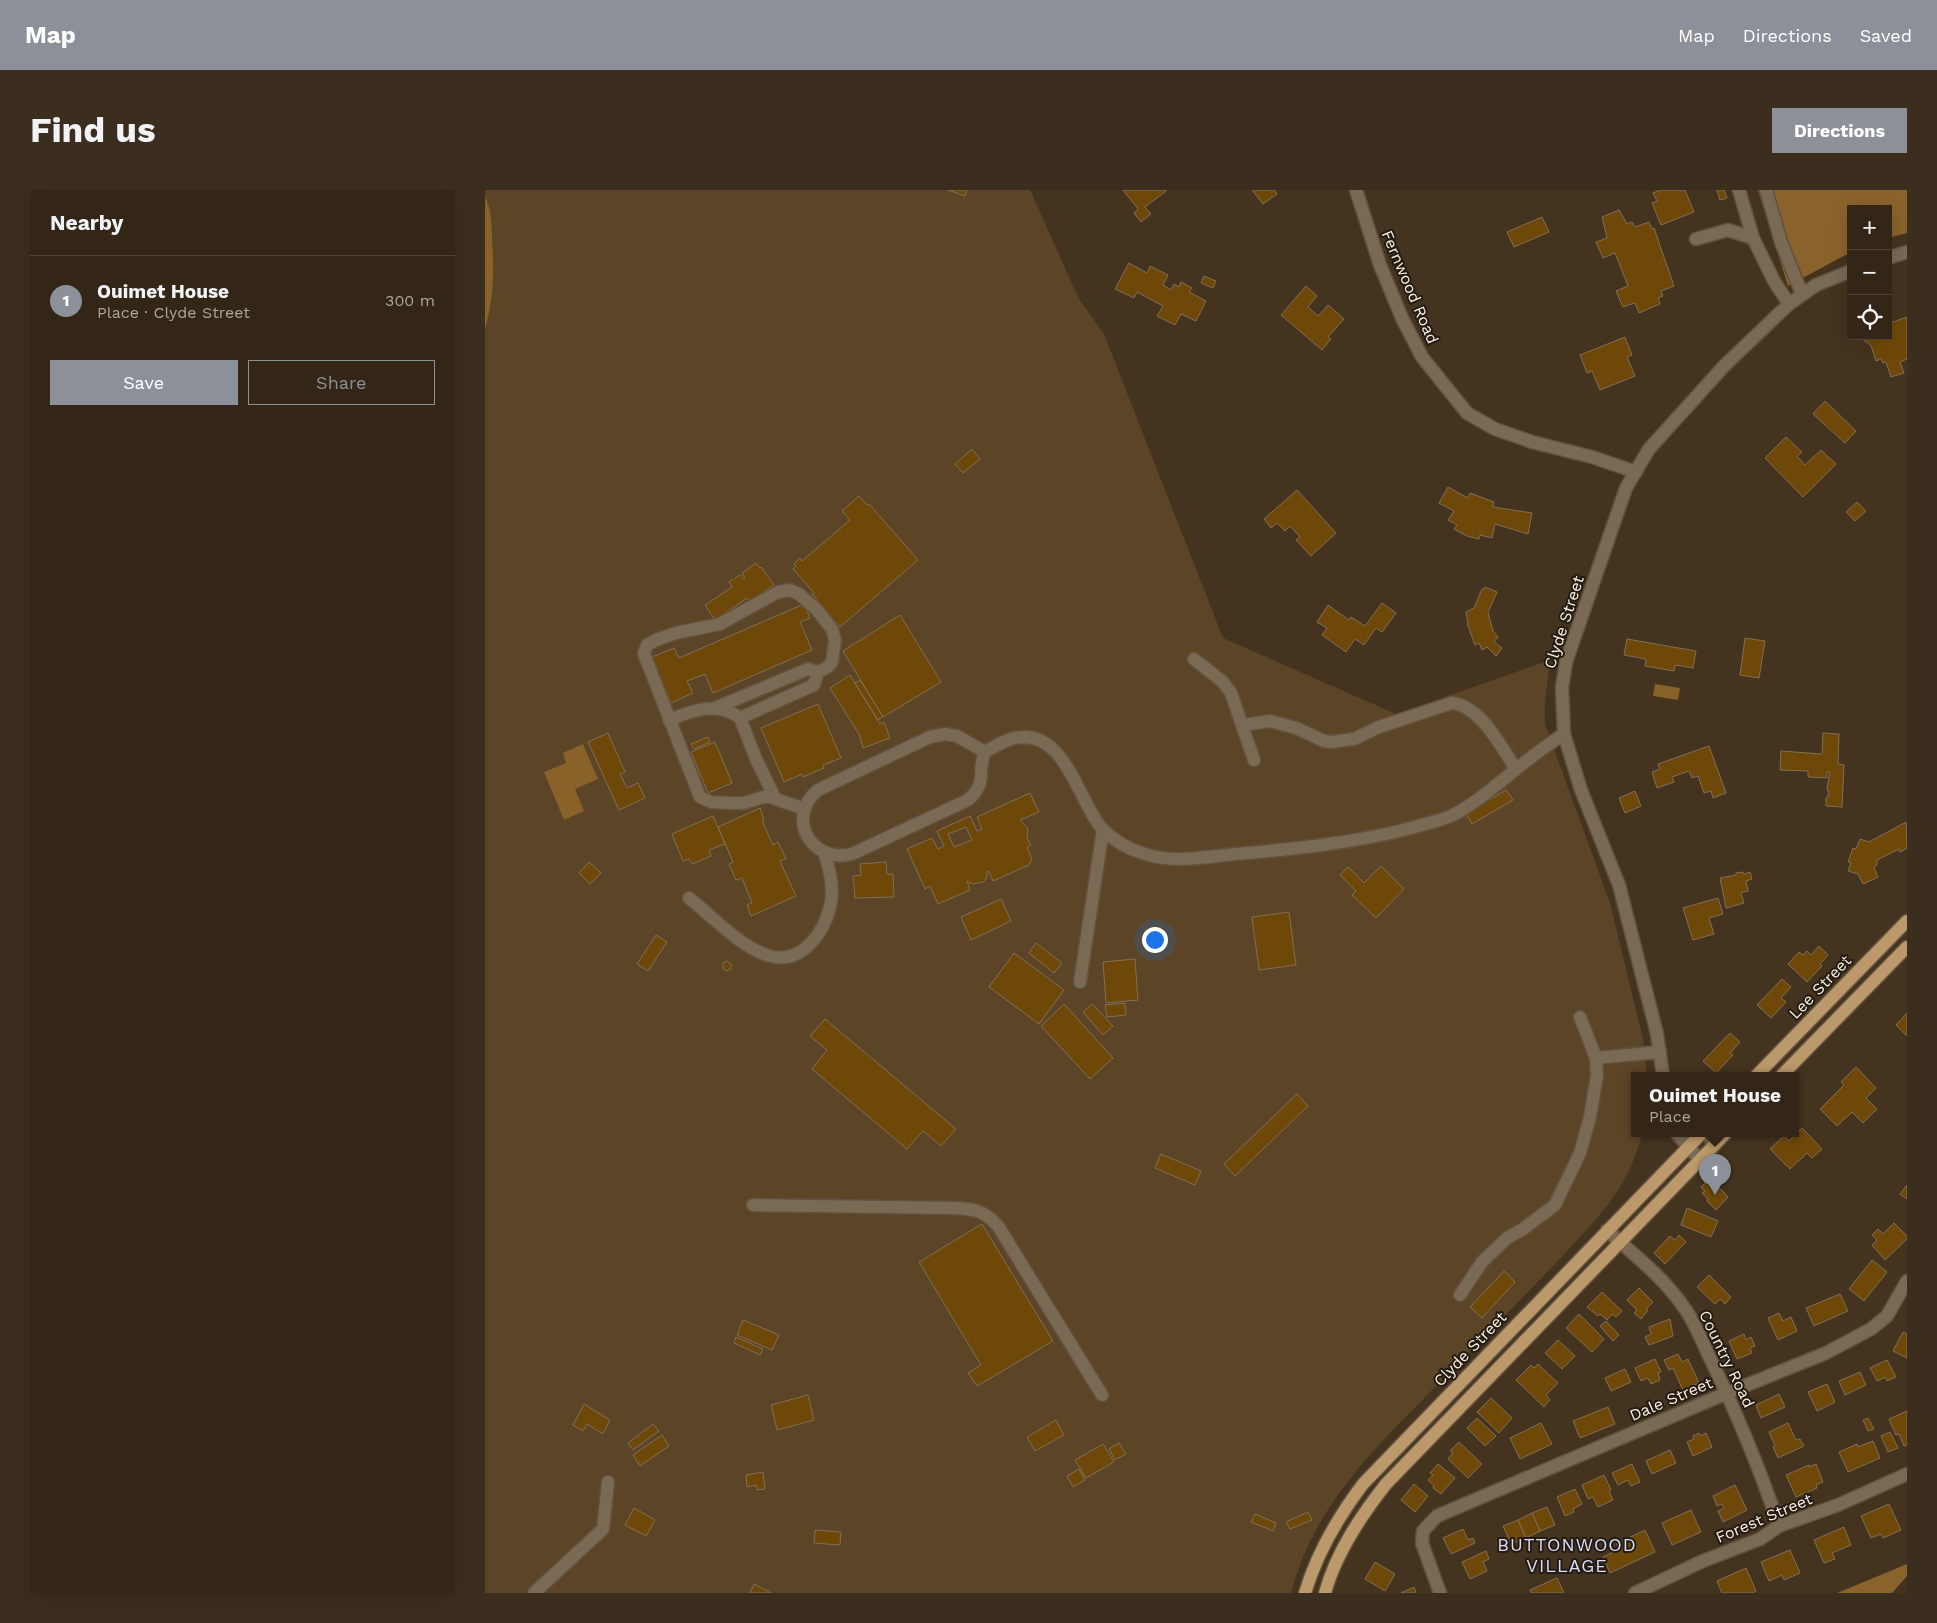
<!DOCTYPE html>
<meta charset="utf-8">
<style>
:root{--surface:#332616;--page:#3b2e1f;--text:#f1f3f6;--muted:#a9a5a1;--line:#4e4335;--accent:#8c9099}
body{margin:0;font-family:"Work Sans",sans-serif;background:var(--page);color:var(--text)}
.controls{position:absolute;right:15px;top:15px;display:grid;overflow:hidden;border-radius:0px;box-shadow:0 5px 20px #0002}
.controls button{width:45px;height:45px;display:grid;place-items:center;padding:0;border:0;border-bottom:1px solid var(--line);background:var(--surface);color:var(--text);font:25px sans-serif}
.you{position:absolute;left:669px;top:749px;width:18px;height:18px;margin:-12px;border:4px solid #fff;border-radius:50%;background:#1a73e8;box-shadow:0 0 0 8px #1a73e833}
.badge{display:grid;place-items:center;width:32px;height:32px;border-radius:50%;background:var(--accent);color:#fff;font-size:16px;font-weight:700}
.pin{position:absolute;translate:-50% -41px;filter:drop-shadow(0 1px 2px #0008)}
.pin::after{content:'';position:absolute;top:26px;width:18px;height:15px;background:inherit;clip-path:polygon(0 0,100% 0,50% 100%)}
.popup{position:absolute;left:1146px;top:882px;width:168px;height:65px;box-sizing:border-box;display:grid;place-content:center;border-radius:0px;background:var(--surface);filter:drop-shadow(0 1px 4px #0005);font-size:16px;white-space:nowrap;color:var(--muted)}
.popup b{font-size:19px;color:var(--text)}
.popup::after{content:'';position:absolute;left:50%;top:100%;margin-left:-10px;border:10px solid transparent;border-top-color:var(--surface)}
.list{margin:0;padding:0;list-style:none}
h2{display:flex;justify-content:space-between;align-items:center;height:65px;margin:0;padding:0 20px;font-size:21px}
h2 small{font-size:16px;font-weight:400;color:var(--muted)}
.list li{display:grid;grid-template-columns:32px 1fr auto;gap:15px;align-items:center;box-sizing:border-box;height:90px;padding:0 20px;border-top:1px solid var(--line)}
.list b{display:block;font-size:19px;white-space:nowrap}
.list p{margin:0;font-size:16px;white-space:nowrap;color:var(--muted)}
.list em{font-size:16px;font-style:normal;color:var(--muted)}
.actions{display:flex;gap:10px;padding:15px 20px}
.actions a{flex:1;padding:11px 0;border:1px solid var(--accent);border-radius:0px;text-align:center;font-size:18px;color:var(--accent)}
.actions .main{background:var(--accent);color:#fff}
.icon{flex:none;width:28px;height:28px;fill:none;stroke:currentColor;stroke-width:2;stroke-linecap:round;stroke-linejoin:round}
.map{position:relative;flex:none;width:1422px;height:1403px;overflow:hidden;border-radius:0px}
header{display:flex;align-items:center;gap:30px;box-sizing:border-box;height:70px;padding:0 25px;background:var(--accent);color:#fff}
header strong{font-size:24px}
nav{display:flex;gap:28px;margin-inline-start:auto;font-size:18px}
.intro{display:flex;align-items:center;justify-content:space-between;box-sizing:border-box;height:120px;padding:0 30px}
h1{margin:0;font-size:35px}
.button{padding:12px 22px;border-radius:0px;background:var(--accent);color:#fff;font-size:18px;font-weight:700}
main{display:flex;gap:30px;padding:0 30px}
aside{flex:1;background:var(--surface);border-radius:0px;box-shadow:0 5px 20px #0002}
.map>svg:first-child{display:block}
.green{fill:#5c4527}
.forest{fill:#8a622b}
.water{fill:#89622a}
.building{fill:#6e4809;stroke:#816f58;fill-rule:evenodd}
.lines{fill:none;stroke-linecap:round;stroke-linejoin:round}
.minor-casing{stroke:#61513e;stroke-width:15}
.major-casing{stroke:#61513e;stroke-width:15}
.minor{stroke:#7a6953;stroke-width:12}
.major{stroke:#bc996b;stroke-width:12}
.labels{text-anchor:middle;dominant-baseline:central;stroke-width:4;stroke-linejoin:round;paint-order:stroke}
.street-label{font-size:16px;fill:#fbf1e4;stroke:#241c13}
.neighbourhood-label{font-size:18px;letter-spacing:1px;fill:#dcdefb;stroke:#241c13}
</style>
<header>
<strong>Map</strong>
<nav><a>Map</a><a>Directions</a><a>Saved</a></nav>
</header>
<div class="intro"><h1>Find us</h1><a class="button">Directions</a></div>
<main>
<aside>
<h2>Nearby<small></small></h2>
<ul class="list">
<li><span class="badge">1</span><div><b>Ouimet House</b><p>Place · Clyde Street</p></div><em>300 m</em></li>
</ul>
<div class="actions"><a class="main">Save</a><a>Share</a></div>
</aside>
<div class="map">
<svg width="1422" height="1403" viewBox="0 0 1422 1403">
<rect width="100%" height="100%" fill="#44331e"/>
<path class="green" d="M0,0H545L594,109L619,144L738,448L911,524L1065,470L1060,513V534L1125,713L1158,849L1162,886H1150V944H1157C1143,1001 1111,1029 1073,1071C1031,1115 988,1157 946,1201C886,1262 829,1317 806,1403H0Z"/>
<g class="forest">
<path d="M1273,0H1422V43L1403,48V19H1366V62L1303,96Z"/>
<path d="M1422,1374V1386L1407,1403H1352Z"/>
</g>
<g class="water">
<path d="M0,6C6,19 7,35 7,49C9,81 9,107 0,139Z"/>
<path d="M1170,494L1195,498L1193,510L1168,506Z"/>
<path d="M98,554L113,589L90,599L99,621L79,630L59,582L81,573L78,563Z"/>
</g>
<g class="building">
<path d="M463,0H482L480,6Z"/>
<path d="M638,0H681V1L660,17L666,24L656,32L649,23L653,19Z"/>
<path d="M767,0H789L792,4L778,14Z"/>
<path d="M1175,0H1194L1195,1L1200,0L1209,22L1176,35L1167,13L1172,11L1168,3Z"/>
<path d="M1232,0H1239L1242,8L1235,10Z"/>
<path d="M1134,20L1142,34L1147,32L1150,37L1164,32L1167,39L1169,38L1189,96L1176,101L1178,106L1173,108L1175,114L1154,123L1150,113L1138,117L1131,101L1143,96L1130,63L1118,68L1111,52L1122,48L1117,27Z"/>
<path d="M1057,27L1064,42L1029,57L1022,42Z"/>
<path d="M644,73L662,83L665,76L683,85L678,95L686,100L689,94L694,97L696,92L707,98L704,102L721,111L711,131L696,124L690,135L672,126L678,116L652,102L649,108L630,99Z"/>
<path d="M719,86L731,91L728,98L716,93Z"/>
<path d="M821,96L832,106L823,117L833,126L843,115L859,129L843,147L846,149L837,160L796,125Z"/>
<path d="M1422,127V169L1415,172L1419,183L1406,187L1401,172L1398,173L1396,169L1391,171L1386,156L1374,146H1403L1405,133Z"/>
<path d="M1140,147L1147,165L1142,167L1150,186L1115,200L1107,181L1102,183L1095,165Z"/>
<path d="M1340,211L1371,241L1360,253L1328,224Z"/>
<path d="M1301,247L1317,262L1312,266L1320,275L1336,260L1351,274L1318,307L1280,268Z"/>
<path d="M487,259L495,269L478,283L470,274Z"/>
<path d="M963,297L983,308L985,303L1009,312L1008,317L1047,323L1043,344L1010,334L1007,348L995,345L994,349L982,346L969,339L972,335L963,330L969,321L954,313Z"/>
<path d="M812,300L851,343L826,366L811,350L815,347L805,336L800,341L792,333L786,338L779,329Z"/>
<path d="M374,306L382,315L384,314L433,370L355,437L327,404L329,403L308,379L311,376L309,374L315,368L317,371L365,330L357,321Z"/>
<path d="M1372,312L1381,321L1370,331L1361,322Z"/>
<path d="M271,373L275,378L276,377L289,395L265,411L262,408L230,430L220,415L247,397L244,392L255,385L258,389L260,388L257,383Z"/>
<path d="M1000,397L1012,402L1003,422L1008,441L1013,447L1009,452L1017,458L1011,466L1002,457L997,460L994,453L990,455L982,433H983L981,422L989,418L997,399H999Z"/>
<path d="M897,413L911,423L897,442L891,438L879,455L870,449L861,462L837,445L842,438L832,432L843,415L864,430L866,427L880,436Z"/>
<path d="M319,414L325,428L315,432L327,460L228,503L220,484L202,491L208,503L186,513L167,467L189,458L194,468Z"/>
<path d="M415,425L456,492L398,527L358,461Z"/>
<path d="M1260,448L1280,451L1274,488L1255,485Z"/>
<path d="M1142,449L1211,461L1208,478L1190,475L1189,481L1160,476L1161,469L1139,465Z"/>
<path d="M365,485L395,534L399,532L405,548L378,558L374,544L345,498Z"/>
<path d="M375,490L398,527L393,530L370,493Z"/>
<path d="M333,514L356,568L338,575L339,578L318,587L317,584L299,592L276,538Z"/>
<path d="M123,543L140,582L135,584L142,598L153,593L160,608L134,620L103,552Z"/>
<path d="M1338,543L1354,544L1353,574L1359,575L1357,617L1341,616V609L1344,604L1342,598L1345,582H1342V588L1323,587V581L1295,580L1296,561L1337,564Z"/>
<path d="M223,547L225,552L209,559L206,554Z"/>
<path d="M230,552L247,593L223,603L206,562Z"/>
<path d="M1224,556L1241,603L1228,608L1226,601L1219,603L1213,586L1207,588L1204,581L1187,587L1189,592L1172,598L1167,582L1175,579L1173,574Z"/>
<path d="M1021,600L1028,610L987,634L981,624Z"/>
<path d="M1150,601L1156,616L1140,623L1134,608Z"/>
<path d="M545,603L554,622L535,630L543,639L542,647L546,655L542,657L547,669L544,675L508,691L504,681L502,682V688L498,692L487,694L482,691L485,700L453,714L445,696L440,699L422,659L447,648L453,659L459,656L452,641L485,626L492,641L497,639L492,627ZM481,637L487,650L469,657L463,644Z"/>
<path d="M275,618L279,630L277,631L288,655L293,652L301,669L295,671L311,706L266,726L262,715L267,713L257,688L251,690L244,674L248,672L233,637Z"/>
<path d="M228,626L240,654L224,660L226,666L207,674L204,669L198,671L187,644Z"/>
<path d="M1421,632L1422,658L1415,662L1414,659L1392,670V675L1389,678L1393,687L1378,694L1373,684L1363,681L1366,673L1363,672L1368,658L1371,659L1375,649L1384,652Z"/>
<path d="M104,672L116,683L105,694L94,683Z"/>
<path d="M401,672L402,684H408L409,707L370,708L368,686L376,685L375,674Z"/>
<path d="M896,676L919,699L891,728L867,705L871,701L855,685L863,677L879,693Z"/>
<path d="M1258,682L1259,684L1265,682L1267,689L1261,691L1263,701L1256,703L1259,713L1241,718L1235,688L1251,685V683Z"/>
<path d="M1233,708L1238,724L1224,728L1229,744L1208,750L1198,718Z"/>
<path d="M516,709L526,731L486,750L476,727Z"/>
<path d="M804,722L811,775L774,780L767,727Z"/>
<path d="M171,745L182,752L163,781L152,774Z"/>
<path d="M551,753L577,773L569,783L544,763Z"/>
<path d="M1334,756L1343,765L1335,774L1337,776L1322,792L1303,774L1314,762L1318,765L1322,761L1326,765Z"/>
<path d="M529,763L579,800L554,834L504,797Z"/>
<path d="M650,769L653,810L621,813L618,772Z"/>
<path d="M242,771L246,774V779L241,781L238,778V773Z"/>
<path d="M1297,789L1306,797L1296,808L1301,812L1286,828L1272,815Z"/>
<path d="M640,813L641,825L622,827L620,815Z"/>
<path d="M579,814L628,868L605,889L556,836Z"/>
<path d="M607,814L628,836L618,845L598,822Z"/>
<path d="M1422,823V846L1411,835Z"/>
<path d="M340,829L471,939L456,956L438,941L422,959L327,879L342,860L325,846Z"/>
<path d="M1245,843L1255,852L1245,863L1248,865L1231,883L1218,871Z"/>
<path d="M1371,877L1391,898L1381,908L1392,919L1378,933L1367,922L1352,936L1335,919L1359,895L1356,892Z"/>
<path d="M812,904L823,916L750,986L739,974Z"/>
<path d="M1317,938L1337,959L1327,968L1322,963L1305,979L1285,959L1299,946L1304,951Z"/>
<path d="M676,964L716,981L710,995L670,978Z"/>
<path d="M1227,990L1243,1007L1231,1020L1222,1011L1223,1009L1217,1003L1220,1001L1216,997L1222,991L1224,994Z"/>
<path d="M1422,995V1009L1415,1004Z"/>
<path d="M1202,1018L1233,1031L1226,1047L1196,1035Z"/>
<path d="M1409,1033L1422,1046V1049L1400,1070L1387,1055L1392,1050L1387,1045L1393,1039L1398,1044Z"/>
<path d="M497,1034L568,1151L492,1196L483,1183L496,1175L434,1072Z"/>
<path d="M1194,1045L1201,1052L1180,1074L1169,1063L1185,1046L1190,1050Z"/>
<path d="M1387,1070L1402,1082L1379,1111L1364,1099Z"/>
<path d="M1019,1081L1030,1092L997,1128L985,1117Z"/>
<path d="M1224,1085L1246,1107L1240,1114L1235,1109L1230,1114L1212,1097Z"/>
<path d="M1154,1098L1168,1112L1161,1119L1163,1120L1156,1129L1149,1123L1152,1120L1142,1110Z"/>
<path d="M1117,1102L1137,1121L1131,1127L1127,1124L1122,1130L1115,1124L1113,1126L1102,1117Z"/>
<path d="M1355,1104L1363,1121L1329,1136L1321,1118Z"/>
<path d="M1294,1123L1298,1131L1306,1127L1312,1141L1293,1150L1283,1128Z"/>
<path d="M1094,1124L1119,1149L1107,1162L1081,1138Z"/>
<path d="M1185,1129L1188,1146L1164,1155L1160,1147L1166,1144L1164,1137Z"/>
<path d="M258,1130L294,1145L287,1160L252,1145Z"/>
<path d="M1121,1131L1134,1145L1128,1151L1115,1136Z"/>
<path d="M1418,1142L1422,1144V1168L1408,1161Z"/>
<path d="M1259,1144L1261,1150L1266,1147L1270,1156L1265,1158L1267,1163L1252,1169L1244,1151Z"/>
<path d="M251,1147L278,1159L275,1165L249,1153Z"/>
<path d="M1073,1150L1090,1166L1077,1179L1060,1163Z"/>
<path d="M1193,1164L1197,1172L1203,1169L1214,1193L1198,1200L1188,1178L1184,1180L1179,1170Z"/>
<path d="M1170,1169L1176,1182L1173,1183L1175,1190L1166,1194L1163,1188L1156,1191L1150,1178Z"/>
<path d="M1402,1170L1411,1187L1402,1191L1400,1187L1392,1191L1385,1178Z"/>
<path d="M1053,1174L1073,1193L1061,1205L1065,1210L1059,1217L1031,1190L1046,1175L1049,1178Z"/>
<path d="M1140,1179L1146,1192L1126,1201L1120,1188Z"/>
<path d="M1375,1182L1381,1195L1360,1205L1354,1191Z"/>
<path d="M1342,1194L1350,1212L1332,1221L1323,1202Z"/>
<path d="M1294,1204L1300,1217L1276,1228L1271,1215Z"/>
<path d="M323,1205L329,1230L292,1240L286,1215Z"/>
<path d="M1006,1208L1027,1228L1014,1243L992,1222Z"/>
<path d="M99,1214L125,1230L118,1244L102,1234L98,1241L88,1235Z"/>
<path d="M1123,1217L1130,1234L1095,1248L1088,1231Z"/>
<path d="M1422,1221V1255L1419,1256L1414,1244L1411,1245L1404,1229Z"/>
<path d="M992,1228L1011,1246L1000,1256L982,1238Z"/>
<path d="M1383,1228L1389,1239L1383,1241L1378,1230Z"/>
<path d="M571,1230L579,1245L550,1261L542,1247Z"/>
<path d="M1056,1233L1067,1254L1035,1269L1025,1248Z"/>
<path d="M1303,1233L1311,1250L1315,1249L1319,1256L1293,1268L1288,1257L1290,1256L1284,1242Z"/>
<path d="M168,1234L174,1241L148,1260L143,1253Z"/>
<path d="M1405,1242L1413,1258L1403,1262L1396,1246Z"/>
<path d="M1214,1243L1215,1246L1221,1243L1227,1257L1208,1266L1202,1252L1209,1249L1208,1246Z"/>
<path d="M177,1245L184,1256L155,1276L148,1265Z"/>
<path d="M1388,1251L1395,1268L1363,1282L1354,1262L1372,1254L1373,1257Z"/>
<path d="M974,1252L997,1274L983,1288L963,1269L968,1263L965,1261Z"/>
<path d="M634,1253L641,1264L630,1270L624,1259Z"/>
<path d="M618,1254L629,1272L601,1288L590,1270Z"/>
<path d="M1185,1260L1191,1273L1167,1284L1161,1271Z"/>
<path d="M953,1274L970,1288L956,1304L948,1298L949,1296L943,1290L948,1285L945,1283Z"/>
<path d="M1147,1274L1155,1292L1146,1296L1143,1290L1133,1295L1127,1283Z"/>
<path d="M1331,1274L1338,1292L1331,1295L1332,1298L1311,1307L1301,1285L1324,1275V1277Z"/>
<path d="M594,1279L600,1290L588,1297L582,1286Z"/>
<path d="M278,1282L280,1299L272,1300L271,1295L262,1297L261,1285Z"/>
<path d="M1119,1285L1126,1300L1124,1301L1128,1310L1113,1317L1108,1307L1103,1309L1097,1295Z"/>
<path d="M929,1294L943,1306L930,1322L916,1310Z"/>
<path d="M1250,1295L1262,1320L1238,1332L1233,1321L1239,1318L1237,1314L1232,1316L1228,1306Z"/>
<path d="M1090,1299L1097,1314L1088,1319L1089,1322L1080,1326L1072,1307Z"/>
<path d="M1404,1314L1416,1340L1398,1348L1396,1344L1386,1348L1376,1326Z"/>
<path d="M1062,1317L1070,1335L1055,1341L1047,1323Z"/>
<path d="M149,1318L170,1330L161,1346L140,1335Z"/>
<path d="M1206,1320L1216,1342L1187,1355L1177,1333Z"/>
<path d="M823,1322L827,1330L805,1339L801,1332Z"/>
<path d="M1047,1323L1055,1341L1041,1348L1033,1330Z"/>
<path d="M770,1324L791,1333L788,1341L766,1332Z"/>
<path d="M1033,1330L1041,1348L1026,1354L1018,1336Z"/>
<path d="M1359,1337L1366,1355L1347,1363L1350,1369L1339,1373L1329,1350Z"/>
<path d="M978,1339L983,1350L988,1348L990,1353L966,1364L958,1348Z"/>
<path d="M330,1340L356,1342L355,1355L329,1353Z"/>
<path d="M1160,1340L1170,1362L1125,1383L1118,1367L1134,1359L1131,1354Z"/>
<path d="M1305,1360L1315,1383L1299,1390L1297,1385L1284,1391L1276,1372Z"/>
<path d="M1001,1361L1004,1369L998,1372L1002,1381L985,1389L977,1372Z"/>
<path d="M890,1372L910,1384L900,1401L880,1389Z"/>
<path d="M1261,1378L1271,1401L1267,1403H1237L1232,1391Z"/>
<path d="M1072,1388L1079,1403H1046L1045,1400Z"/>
<path d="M269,1394L286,1403H265Z"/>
<path d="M929,1397L931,1403H916Z"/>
</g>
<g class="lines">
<defs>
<g id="minor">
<path d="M871,0L895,75L917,128L937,167L982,223L1010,239L1047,252L1107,267L1151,282"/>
<path d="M1254,0L1268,48"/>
<path d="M1281,0L1296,52L1317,104"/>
<path d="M1211,49L1243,40L1268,48L1289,91L1304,114"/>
<path d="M1403,68L1422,62"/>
<path d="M709,469L738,492L746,503L769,570"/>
<path d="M255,528L271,569L290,608"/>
<path d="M184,530C208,520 232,511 255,528L329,495L333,482L323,479L230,518"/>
<path d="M758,535L785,531L811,538L839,551L846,552L869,549L894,537L967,513C996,516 1016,557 1031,579"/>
<path d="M460,544L472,546L500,562C491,582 504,591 483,610L367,664C326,674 300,627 333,600L445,547Z"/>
<path d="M500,562C509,557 519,550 530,548C581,538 593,612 618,640C629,650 643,659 657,663C686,674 720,667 751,664C809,659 869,653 926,638C939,634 954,631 966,626C990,614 1010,596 1030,580C1046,567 1062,555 1079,544"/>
<path d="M320,619L282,606L259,613H244L226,612L215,607L159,464L162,455L171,450L191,443L235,434L293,402L305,400L314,404L332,420L347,439L350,450L347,472L343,477L333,482"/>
<path d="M204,708C227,726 256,758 285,766C318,775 341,740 346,712C349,696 344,677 339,662"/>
<path d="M595,792L618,639"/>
<path d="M1111,868L1175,862"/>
<path d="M1178,886L1172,844L1134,695L1096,600L1079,544L1077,497L1081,472L1141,298L1164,259L1240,175L1304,114L1331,95L1366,81"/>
<path d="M1192,944L1215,970"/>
<path d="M1221,944L1230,954"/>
<path d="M268,1015L469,1018C490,1019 498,1020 513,1036L617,1205"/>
<path d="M1122,1040C1148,1064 1178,1087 1198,1116C1210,1132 1217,1152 1226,1170C1252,1224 1275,1279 1294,1336"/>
<path d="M975,1105L997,1072L1022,1048L1038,1039L1070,1015L1095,963L1105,927L1112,885L1111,868L1095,827"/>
<path d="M49,1403L118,1339L123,1292"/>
<path d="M955,1403L937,1353L938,1341L952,1326L1242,1203L1341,1163L1386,1139L1402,1126L1422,1091"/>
<path d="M1150,1403L1218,1371L1275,1349L1294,1336L1353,1315L1422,1284"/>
</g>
<g id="major">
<path d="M1271,886L1422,731"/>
<path d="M1296,886L1422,757"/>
<path d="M820,1403C832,1363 853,1327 878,1294L1216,944"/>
<path d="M840,1403C851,1363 875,1327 901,1294L1240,944"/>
</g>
</defs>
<use href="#minor" class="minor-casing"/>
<use href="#major" class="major-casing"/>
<use href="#minor" class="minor"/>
<use href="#major" class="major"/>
</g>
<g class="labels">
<g class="street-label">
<text transform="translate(925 97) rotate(67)">Fernwood Road</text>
<text transform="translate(1079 432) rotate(-72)">Clyde Street</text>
<text transform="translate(1335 797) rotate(-46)">Lee Street</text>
<text transform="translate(985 1159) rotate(-46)">Clyde Street</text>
<text transform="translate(1242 1169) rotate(64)">Country Road</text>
<text transform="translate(1186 1209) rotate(-23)">Dale Street</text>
<text transform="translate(1279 1328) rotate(-23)">Forest Street</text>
</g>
<g class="neighbourhood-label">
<text x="1082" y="1354">BUTTONWOOD<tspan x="1082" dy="21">VILLAGE</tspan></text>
</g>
</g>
</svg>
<div class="controls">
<button>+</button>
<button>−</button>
<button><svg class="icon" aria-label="locate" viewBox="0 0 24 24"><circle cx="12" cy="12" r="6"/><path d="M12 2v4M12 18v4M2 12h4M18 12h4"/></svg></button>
</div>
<div class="you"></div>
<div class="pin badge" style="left:1230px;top:1005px">1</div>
<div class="popup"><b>Ouimet House</b>Place</div>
</div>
</main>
